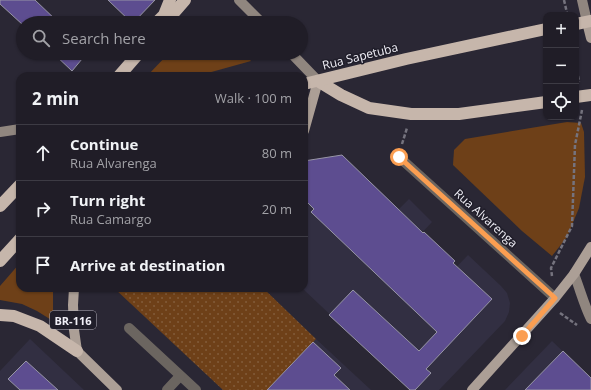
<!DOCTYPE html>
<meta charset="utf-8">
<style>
:root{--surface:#201d27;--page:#28262f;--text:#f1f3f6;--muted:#a2a2a7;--line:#3d3b44}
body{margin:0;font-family:"Open Sans",sans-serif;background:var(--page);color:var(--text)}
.controls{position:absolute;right:12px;top:12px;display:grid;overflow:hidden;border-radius:8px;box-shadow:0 1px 3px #0004}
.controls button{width:36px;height:36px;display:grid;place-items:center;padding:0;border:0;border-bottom:1px solid var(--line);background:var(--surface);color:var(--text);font:20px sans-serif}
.stop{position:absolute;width:12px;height:12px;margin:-9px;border:3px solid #fb9e51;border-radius:50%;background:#fff}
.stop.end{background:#fb9e51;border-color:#fff;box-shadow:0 1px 4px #0008}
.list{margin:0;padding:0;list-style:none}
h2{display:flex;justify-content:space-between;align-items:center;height:52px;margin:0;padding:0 16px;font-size:17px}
h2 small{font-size:13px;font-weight:400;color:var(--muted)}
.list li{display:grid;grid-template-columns:26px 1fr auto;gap:12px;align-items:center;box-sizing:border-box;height:56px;padding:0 16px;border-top:1px solid var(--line)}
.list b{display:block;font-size:15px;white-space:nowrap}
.list p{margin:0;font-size:13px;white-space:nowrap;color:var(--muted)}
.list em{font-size:13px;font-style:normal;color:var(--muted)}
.icon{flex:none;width:22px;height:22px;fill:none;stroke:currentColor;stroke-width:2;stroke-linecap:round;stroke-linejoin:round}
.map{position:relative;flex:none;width:591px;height:390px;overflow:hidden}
.search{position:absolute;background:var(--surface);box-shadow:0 1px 3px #0004;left:16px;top:16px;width:292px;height:44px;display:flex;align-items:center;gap:10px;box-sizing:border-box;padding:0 14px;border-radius:22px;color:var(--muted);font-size:15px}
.panel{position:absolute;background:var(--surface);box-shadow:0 1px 3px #0004;left:16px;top:72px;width:292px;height:220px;border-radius:12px}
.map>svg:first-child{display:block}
.built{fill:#322f42}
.grass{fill:url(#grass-dots)}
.park{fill:#6e4018}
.building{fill:#5d4d90;stroke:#9795a5}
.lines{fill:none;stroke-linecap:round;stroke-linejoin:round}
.path{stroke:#75737e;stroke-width:2.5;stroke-dasharray:4 2;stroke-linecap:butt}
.street{stroke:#6b6560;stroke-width:10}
.secondary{stroke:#90867f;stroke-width:10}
.primary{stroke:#ac9f96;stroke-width:10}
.highway{stroke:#c6b6ab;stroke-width:12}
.route{stroke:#fb9e51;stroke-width:5}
.labels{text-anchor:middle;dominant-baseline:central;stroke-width:3;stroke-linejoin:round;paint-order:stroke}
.shield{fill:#201e2a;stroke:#b2b0ba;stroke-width:1}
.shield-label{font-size:11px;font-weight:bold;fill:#f0eff7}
.street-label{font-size:12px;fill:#f0eff7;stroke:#201e2a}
</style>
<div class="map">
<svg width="591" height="390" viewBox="0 0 591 390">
<defs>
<pattern id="grass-dots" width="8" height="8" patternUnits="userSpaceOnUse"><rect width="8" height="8" fill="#6e4018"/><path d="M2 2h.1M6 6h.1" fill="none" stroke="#835c3a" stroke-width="1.8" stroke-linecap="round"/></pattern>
</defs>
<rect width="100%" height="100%" fill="#2a2734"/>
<g class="built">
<path d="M342,155L399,209L409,199L432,222L385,272L420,305L468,255L501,286L507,293L510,303L509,312L505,321L439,390H410L302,288H304V161Z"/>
<path d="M30,339L84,390H0V371Z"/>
<path d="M316,339L371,390H267Z"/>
<path d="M552,341L591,378V390H505Z"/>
</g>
<path class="grass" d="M114,288H263L316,339L267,390H223Z"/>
<g class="park">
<path d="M169,53H244L251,61L197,76H147Z"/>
<path d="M567,122L581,123L584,132L585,177L579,208L567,237L552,256L522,231L453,165L454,150L465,139Z"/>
<path d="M20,263V288H53V321L37,311L22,304L0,300V286Z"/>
</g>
<g class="building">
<path d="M0,0H35L59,23H23V25L0,4Z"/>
<path d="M108,0H155L133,23H132Z"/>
<path d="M53,53H87L72,71Z"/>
<path d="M342,155L423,233L424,232L455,261L453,263L492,299L426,369L431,373L415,390H410L329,315L353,290L419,351L437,332L311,212L314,209L304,199V161Z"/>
<path d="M313,342L341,368L334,375L350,390H267Z"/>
<path d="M563,351L591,378V390H525Z"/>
<path d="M26,361L58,390H20L8,379Z"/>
</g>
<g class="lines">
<g class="path">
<path d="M564,0L567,13"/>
<path d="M576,64L579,82"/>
<path d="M402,144L407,128"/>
<path d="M552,276L551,268L572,226L575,145L582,110"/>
<path d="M560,313L577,325"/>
</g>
<g class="street">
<path d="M399,157L555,298"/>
<path d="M129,328L196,390"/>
<path d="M167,390L180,376"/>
</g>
<g class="secondary">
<path d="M239,0L262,23"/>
<path d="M582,0L587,22"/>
<path d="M291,53L318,81"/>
<path d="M0,132L20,129"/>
<path d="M574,274C580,289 584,305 591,319"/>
</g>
<g class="primary">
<path d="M587,22L591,38"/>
<path d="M304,131L318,81"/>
<path d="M74,288L73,305L74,330L77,351L117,390"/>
<path d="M472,390L555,298L574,274L591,247"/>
</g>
<g class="highway">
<path d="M156,23L164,15L170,0"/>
<path d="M165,23L185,0"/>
<path d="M576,24L591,21"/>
<path d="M119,76L139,53"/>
<path d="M318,81L341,95L369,108L411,114H459L546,102"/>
<path d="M304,84L406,59L546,29"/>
<path d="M576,97L591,95"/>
<path d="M0,206L20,185"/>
<path d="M0,261L20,239"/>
<path d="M0,315L14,316L40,326L77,351"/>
</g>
</g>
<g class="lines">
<path class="route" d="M399,157L555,298L522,336"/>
</g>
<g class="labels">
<rect class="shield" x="50" y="311" width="46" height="18" rx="3"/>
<g class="shield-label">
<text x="73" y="320">BR-116</text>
</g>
<g class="street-label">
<text transform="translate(360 56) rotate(-14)">Rua Sapetuba</text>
<text transform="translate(486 218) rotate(42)">Rua Alvarenga</text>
</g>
</g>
</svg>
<div class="controls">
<button>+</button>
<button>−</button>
<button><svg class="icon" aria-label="locate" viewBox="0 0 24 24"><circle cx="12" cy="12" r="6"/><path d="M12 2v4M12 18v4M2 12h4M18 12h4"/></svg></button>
</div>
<div class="stop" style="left:399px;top:157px"></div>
<div class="stop end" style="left:522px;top:336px"></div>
<div class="search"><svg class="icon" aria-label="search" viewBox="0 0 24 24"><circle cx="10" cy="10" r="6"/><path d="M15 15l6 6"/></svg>Search here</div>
<section class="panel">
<h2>2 min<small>Walk · 100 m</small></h2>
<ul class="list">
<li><svg class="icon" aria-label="ahead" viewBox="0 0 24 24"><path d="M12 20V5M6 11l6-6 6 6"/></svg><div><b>Continue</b><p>Rua Alvarenga</p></div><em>80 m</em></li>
<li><svg class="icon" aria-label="right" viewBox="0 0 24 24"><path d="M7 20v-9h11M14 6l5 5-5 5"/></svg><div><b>Turn right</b><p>Rua Camargo</p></div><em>20 m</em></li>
<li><svg class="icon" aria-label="arrive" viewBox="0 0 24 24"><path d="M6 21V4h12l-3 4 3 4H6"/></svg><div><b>Arrive at destination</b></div></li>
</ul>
</section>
</div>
